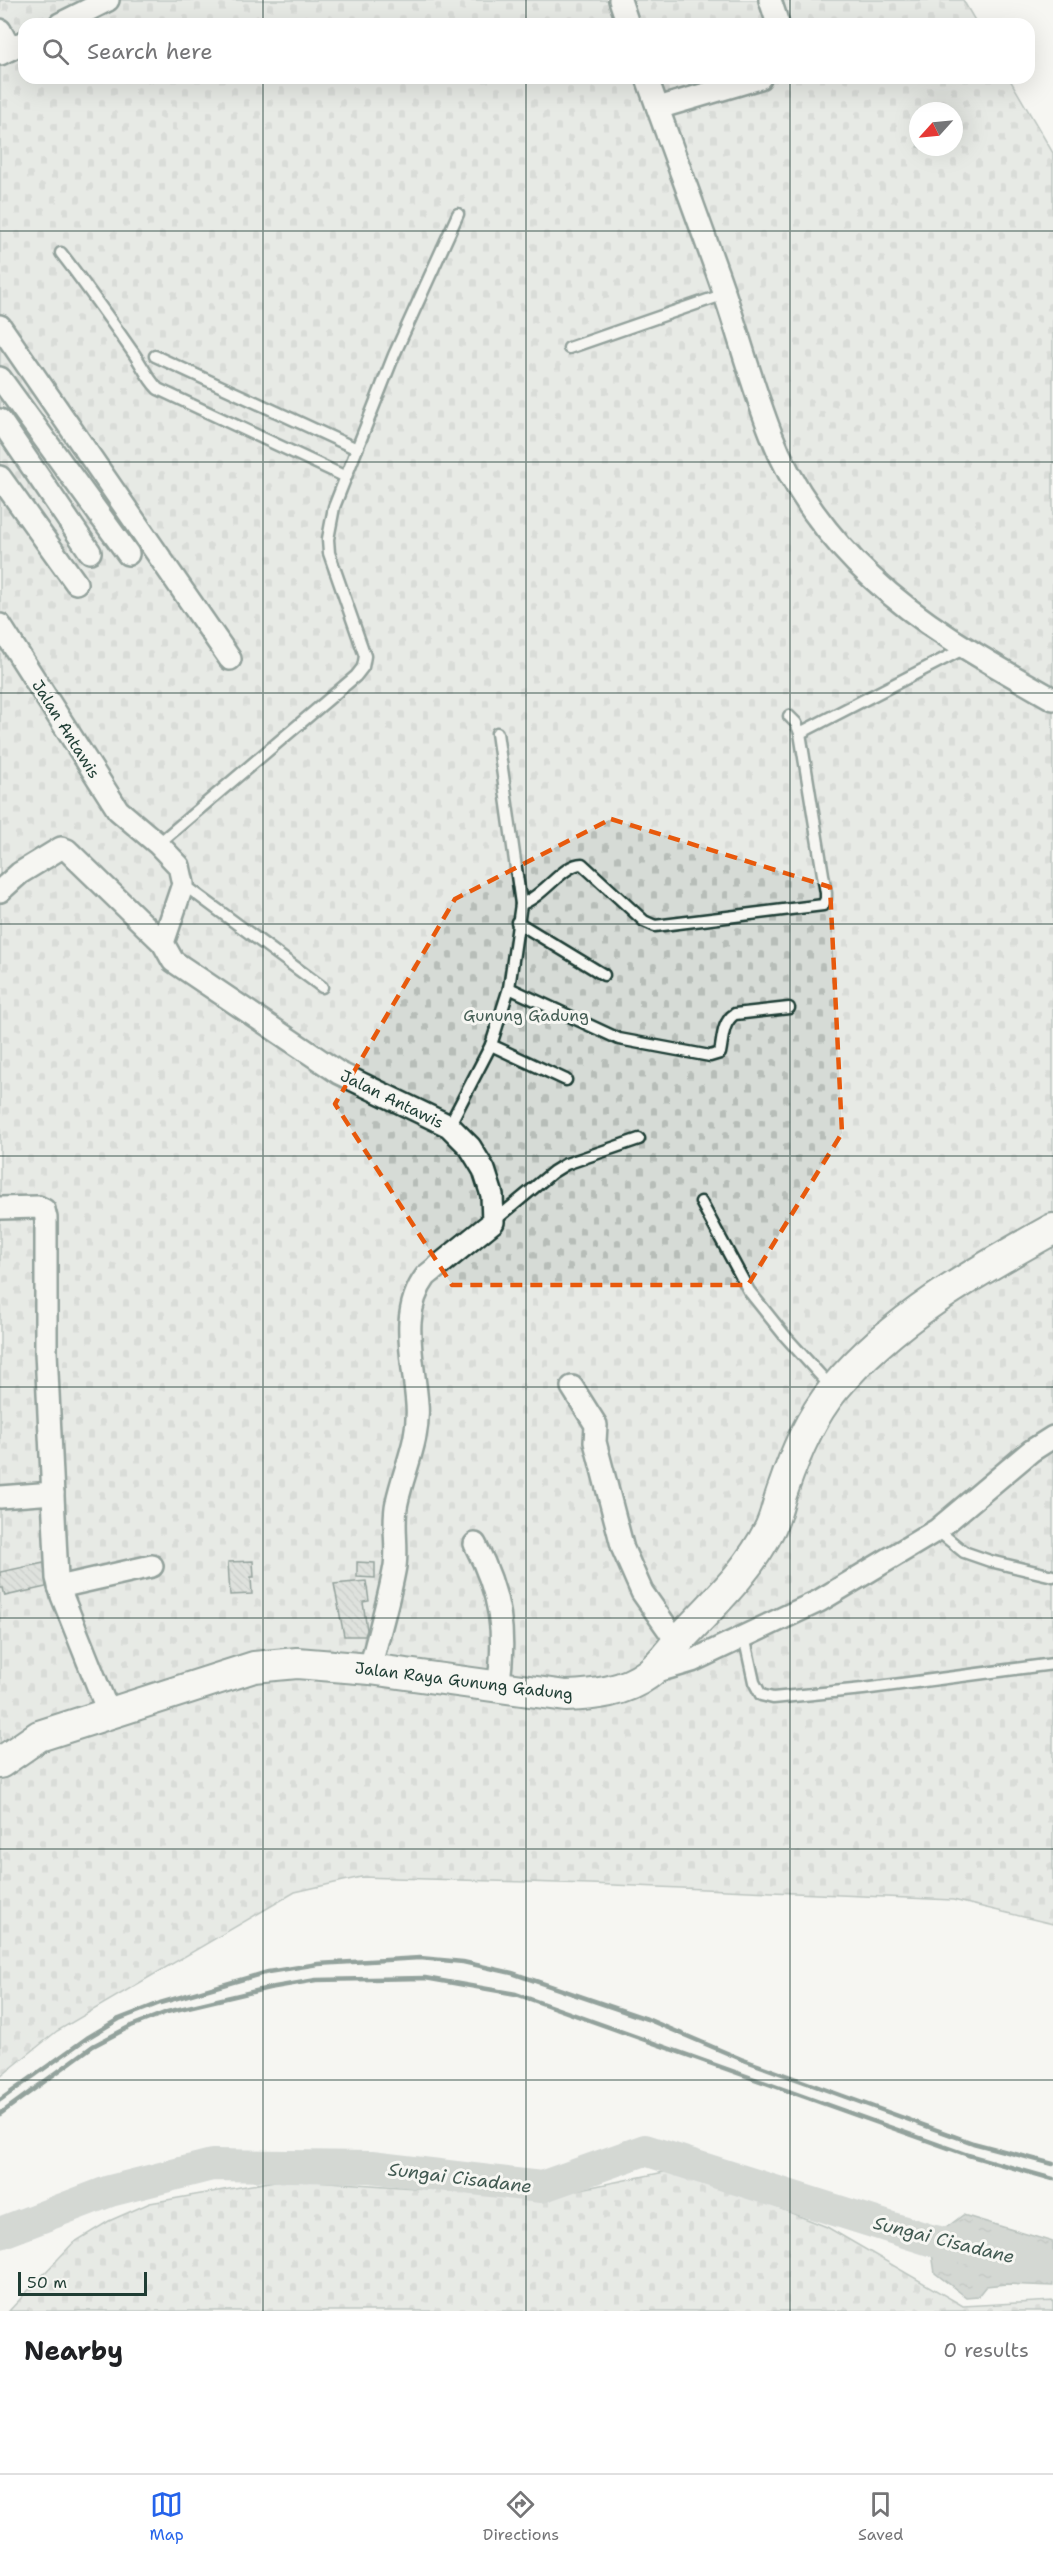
<!DOCTYPE html>
<style>
:root{--surface:#fff;--page:#f2f2f2;--text:#202124;--muted:#757577;--line:#e0e0e0;--accent:#2563eb}
body{margin:0;font-family:"Shantell Sans",sans-serif;background:var(--page);color:var(--text)}
.compass{position:absolute;left:909px;top:102px;width:54px;height:54px;border-radius:50%;background:var(--surface);box-shadow:0 6px 24px #0002;rotate:243deg}
.scale{position:absolute;left:18px;bottom:15px;width:129px;box-sizing:border-box;padding-left:6px;border:3px solid #1f3d34;border-top:0;font-size:16px;line-height:21px;white-space:nowrap;color:#1f3d34;-webkit-text-stroke:4px #f6f6f2;paint-order:stroke}
.list{margin:0;padding:0;list-style:none}
h2{display:flex;justify-content:space-between;align-items:center;height:78px;margin:0;padding:0 24px;font-size:26px}
h2 small{font-size:20px;font-weight:400;color:var(--muted)}
.icon{flex:none;width:33px;height:33px;fill:none;stroke:currentColor;stroke-width:2;stroke-linecap:round;stroke-linejoin:round}
.map{position:relative;flex:none;width:1053px;height:2311px;overflow:hidden}
.search{position:absolute;background:var(--surface);box-shadow:0 6px 24px #0002;left:18px;right:18px;top:18px;height:66px;display:flex;align-items:center;gap:15px;box-sizing:border-box;padding:0 21px;border-radius:18px;color:var(--muted);font-size:22px}
.sheet{height:162px;background:var(--surface)}
nav{display:flex;justify-content:space-around;align-items:center;box-sizing:border-box;height:84px;border-top:2px solid var(--line);background:var(--surface);font-size:16px;color:var(--muted)}
nav a{display:grid;justify-items:center;gap:3px}
nav .on{color:var(--accent)}
.map>svg:first-child{display:block}
.cemetery{fill:url(#cemetery-stones);stroke:#7a8c85;stroke-width:1.5;fill-rule:evenodd}
.water{fill:url(#water-ripples);stroke:#72847d;stroke-width:1.5}
.lines{fill:none;stroke-linecap:round;stroke-linejoin:round}
.river{stroke:#aab3ae;stroke-width:32}
.building{fill:url(#building-back-hatch);stroke:#1f3d34;stroke-width:1.5}
.lane-casing{stroke:#1f3d34;stroke-width:15}
.street-casing{stroke:#1f3d34;stroke-width:26}
.secondary-casing{stroke:#1f3d34;stroke-width:34}
.lane{stroke:#f6f6f2;stroke-width:10}
.street{stroke:#f6f6f2;stroke-width:21}
.secondary{stroke:#f6f6f2;stroke-width:30}
.rail{stroke:#1f3d34;stroke-width:4.5}
.marked{fill:none;stroke:#e8590c;stroke-width:4.5;stroke-dasharray:12 8;stroke-linejoin:round}
.grid{fill:none;stroke:#1f3d34;stroke-width:1.5;stroke-opacity:0.55}
.labels{text-anchor:middle;dominant-baseline:central;stroke-width:6;stroke-linejoin:round;paint-order:stroke}
.street-label{font-size:16px;fill:#1f3d34;stroke:#f6f6f2}
.park-label{font-size:16px;fill:#445d54;stroke:#f6f6f2}
.water-label{font-size:18px;font-style:italic;fill:#425a52;stroke:#f6f6f2}
</style>
<div class="map">
<svg width="1053" height="2311" viewBox="0 0 1053 2311">
<defs>
<pattern id="cemetery-stones" width="16" height="16" patternUnits="userSpaceOnUse" patternTransform="scale(1.5)"><rect width="16" height="16" fill="#d6dbd6"/><path d="M2 7V4a2 2 0 0 1 4 0v3zM10 15v-3a2 2 0 0 1 4 0v3z" fill="#b7bdb8"/></pattern>
<pattern id="water-ripples" width="26" height="14" patternUnits="userSpaceOnUse" patternTransform="scale(1.5)"><rect width="26" height="14" fill="#aab3ae"/><path d="M2 4q2-2 4 0t4 0M15 11q2-2 4 0t4 0" fill="none" stroke="#8a938e"/></pattern>
<pattern id="building-back-hatch" width="6" height="6" patternUnits="userSpaceOnUse" patternTransform="scale(1.5)"><rect width="6" height="6" fill="#c1c8c3"/><path d="M-1 5l2 2M0 0l6 6M5-1l2 2" fill="none" stroke="#9ca49f"/></pattern>
</defs>
<rect width="100%" height="100%" fill="#f6f6f2"/>
<filter id="ink" filterUnits="userSpaceOnUse"><feTurbulence type="fractalNoise" baseFrequency=".0167" numOctaves="2"/><feDisplacementMap in="SourceGraphic" scale="12" xChannelSelector="R" yChannelSelector="G"/><feConvolveMatrix kernelMatrix="1 2 1 2 8 2 1 2 1" color-interpolation-filters="sRGB"/></filter>
<g filter="url(#ink)">
<g class="cemetery">
<path d="M0,0H963L977,24H24V78H1009L1053,153V1924L953,1900L591,1884L361,1877L295,1892L57,2031L0,2077ZM918,111H954V147H918Z"/>
<path d="M679,2169L827,2227L963,2306L1053,2301V2311H9L73,2243L109,2221L150,2203L286,2179L542,2197Z"/>
</g>
<path class="water" d="M963,2215L1053,2242V2286L1006,2284L986,2286L978,2296L966,2297L935,2273L930,2240Z"/>
<g class="lines">
<path class="river" d="M0,2233L110,2191L212,2165L371,2167L541,2187L645,2150L930,2240L1053,2267"/>
</g>
<g class="building">
<path d="M253,1561L254,1577H251L252,1594L230,1595L228,1562Z"/>
<path d="M357,1562L375,1563V1578L357,1577Z"/>
<path d="M44,1563L46,1587L5,1596L3,1588H0V1572Z"/>
<path d="M366,1581L369,1601L363,1602L367,1630L365,1636H344L334,1584Z"/>
</g>
<g class="lines">
<defs>
<g id="lane">
<path d="M61,253C86,285 109,318 132,351C141,363 147,378 158,389L346,477"/>
<path d="M569,348L725,294"/>
<path d="M155,356L357,449"/>
<path d="M800,733L965,648"/>
<path d="M158,844L356,676L363,667L365,656L329,553L328,539L334,507L394,355L458,214"/>
<path d="M183,884L322,987"/>
<path d="M521,904C542,898 563,864 582,864L644,921L655,926L823,905L826,899V893L800,733L796,723L789,716"/>
<path d="M517,922L604,975"/>
<path d="M509,988L619,1039L710,1056L720,1053C723,1039 722,1022 735,1014L789,1008"/>
<path d="M491,1045L566,1080"/>
<path d="M449,1126L491,1045L509,988L521,904L497,733"/>
<path d="M701,1202L749,1291L785,1336L831,1387"/>
<path d="M493,1222L553,1172L566,1164L639,1139"/>
<path d="M937,1530L964,1552L990,1561L1053,1576"/>
<path d="M744,1636L754,1682L761,1695L773,1698L863,1689L1053,1664"/>
</g>
<g id="street">
<path d="M620,0L628,24"/>
<path d="M770,0L778,24"/>
<path d="M60,24L108,0"/>
<path d="M0,30L10,49"/>
<path d="M0,54L24,42"/>
<path d="M647,78C672,149 699,220 724,292C740,339 753,388 771,434C791,487 830,540 872,578C925,628 990,663 1053,699"/>
<path d="M658,108L760,78"/>
<path d="M0,326L230,659"/>
<path d="M0,378L128,554"/>
<path d="M0,420L90,552"/>
<path d="M0,477L76,583"/>
<path d="M0,625L118,810L158,844L179,866L183,884L163,943L173,961L339,1073L449,1126L470,1147L484,1170L492,1195L493,1222L426,1276C398,1313 414,1361 417,1404C420,1439 404,1469 397,1502C392,1523 398,1545 395,1566C389,1601 378,1635 370,1669"/>
<path d="M0,891L20,873L61,848L67,850L163,943"/>
<path d="M0,1208L38,1207L44,1210L46,1218V1352L57,1578L62,1596L109,1714"/>
<path d="M572,1387L596,1425L595,1442L623,1549L642,1592L677,1642"/>
<path d="M0,1497L53,1493"/>
<path d="M475,1544C500,1592 507,1633 498,1687"/>
<path d="M59,1587L152,1566"/>
<path d="M651,1673L692,1661L819,1601L937,1530L1031,1451L1053,1437"/>
</g>
<path id="secondary" d="M0,1763L39,1736L254,1667L297,1663L370,1669L566,1696C594,1695 624,1692 648,1674C661,1665 671,1649 682,1637C714,1603 749,1571 770,1528C776,1516 778,1502 783,1489C795,1454 810,1418 834,1389C892,1319 975,1272 1053,1229"/>
</defs>
<use href="#lane" class="lane-casing"/>
<use href="#street" class="street-casing"/>
<use href="#secondary" class="secondary-casing"/>
<use href="#lane" class="lane"/>
<use href="#street" class="street"/>
<use href="#secondary" class="secondary"/>
<g class="rail">
<path d="M0,2100L87,2038L119,2019L160,2003L268,1972L318,1964L420,1958L463,1962L512,1973L647,2019L741,2059L973,2143L1053,2164"/>
<path d="M0,2114L93,2046L131,2026L167,2012L269,1988L316,1980L425,1978L516,1994L968,2155L1053,2179"/>
</g>
</g>
</g>
<path d="M0 0H1053V2311H0ZM611,819L830,887L842,1133L748,1285H452L335,1104L455,899Z" fill="#f6f6f2" fill-opacity=".55" fill-rule="evenodd"/>
<path class="marked" d="M611,819L830,887L842,1133L748,1285H452L335,1104L455,899Z"/>
<path class="grid" d="M263,0V24M526,0V24M790,0V24M263,78V2311M526,78V2311M790,78V2311M0,231H1053M0,462H1053M0,693H1053M0,924H1053M0,1156H1053M0,1387H1053M0,1618H1053M0,1849H1053M0,2080H1053"/>
<g class="labels">
<g class="street-label">
<text transform="translate(66 729) rotate(58)">Jalan Antawis</text>
<text transform="translate(392 1099) rotate(26)">Jalan Antawis</text>
<text transform="translate(464 1681) rotate(7)">Jalan Raya Gunung Gadung</text>
</g>
<g class="park-label">
<text x="526" y="1015">Gunung Gadung</text>
</g>
<g class="water-label">
<text transform="translate(460 2178) rotate(7)">Sungai Cisadane</text>
<text transform="translate(944 2240) rotate(14)">Sungai Cisadane</text>
</g>
</g>
</svg>
<svg class="compass" viewBox="-18 -18 36 36"><path d="M0-13l5 13h-10z" fill="#e53935"/><path d="M0 13l5-13h-10z" fill="#757577"/></svg>
<div class="scale">50 m</div>
<div class="search"><svg class="icon" aria-label="search" viewBox="0 0 24 24"><circle cx="10" cy="10" r="6"/><path d="M15 15l6 6"/></svg>Search here</div>
</div>
<section class="sheet">
<h2>Nearby<small>0 results</small></h2>
<ul class="list">
</ul>
</section>
<nav>
<a class="on"><svg class="icon" aria-label="map" viewBox="0 0 24 24"><path d="M3 6l6-2 6 2 6-2v14l-6 2-6-2-6 2zM9 4v14M15 6v14"/></svg>Map</a>
<a><svg class="icon" aria-label="directions" viewBox="0 0 24 24"><path d="M12 3l9 9-9 9-9-9zM9 14v-3h6M13 9l2 2-2 2"/></svg>Directions</a>
<a><svg class="icon" aria-label="saved" viewBox="0 0 24 24"><path d="M7 4h10v16l-5-4-5 4z"/></svg>Saved</a>
</nav>
